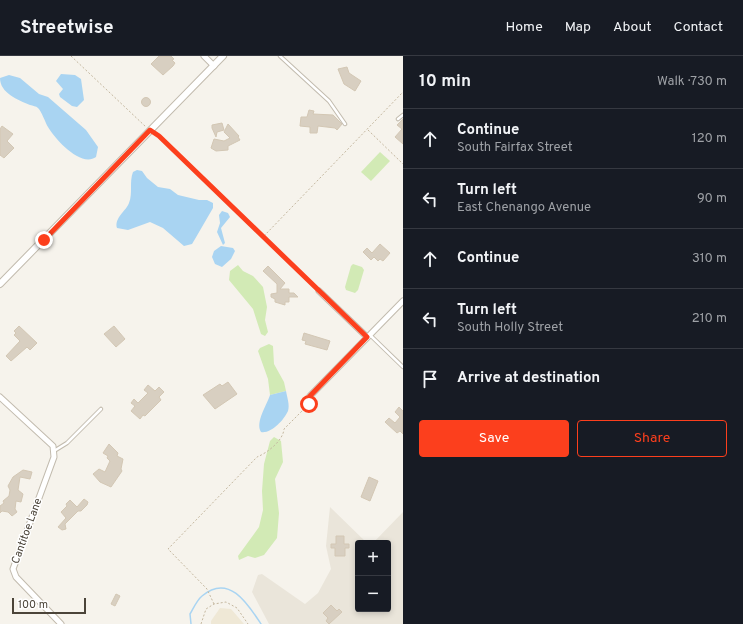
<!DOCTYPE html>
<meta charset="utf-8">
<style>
:root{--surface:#171b24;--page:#242831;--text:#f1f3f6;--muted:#9ea1a6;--line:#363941;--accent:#fc3f1d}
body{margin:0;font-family:Overpass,sans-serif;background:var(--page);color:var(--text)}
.controls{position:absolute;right:12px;bottom:12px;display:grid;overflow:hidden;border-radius:4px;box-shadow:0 2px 6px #0003}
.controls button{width:36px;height:36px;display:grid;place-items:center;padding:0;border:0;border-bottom:1px solid var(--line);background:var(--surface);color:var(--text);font:20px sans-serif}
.scale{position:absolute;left:12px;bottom:10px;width:74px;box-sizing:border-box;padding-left:4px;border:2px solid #4b4439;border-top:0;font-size:11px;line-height:14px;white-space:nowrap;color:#4b4439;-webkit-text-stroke:3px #fff;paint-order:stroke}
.stop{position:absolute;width:12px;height:12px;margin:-9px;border:3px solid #fc3f1d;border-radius:50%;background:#fff}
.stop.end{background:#fc3f1d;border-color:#fff;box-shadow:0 1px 4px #0008}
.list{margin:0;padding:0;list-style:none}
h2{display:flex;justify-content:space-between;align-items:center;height:52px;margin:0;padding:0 16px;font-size:17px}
h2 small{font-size:13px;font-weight:400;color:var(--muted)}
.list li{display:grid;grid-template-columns:26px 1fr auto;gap:12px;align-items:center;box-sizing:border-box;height:60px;padding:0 16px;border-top:1px solid var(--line)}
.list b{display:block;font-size:15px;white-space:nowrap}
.list p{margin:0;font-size:13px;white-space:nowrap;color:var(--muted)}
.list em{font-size:13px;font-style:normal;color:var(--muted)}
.actions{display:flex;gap:8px;padding:12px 16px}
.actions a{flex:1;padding:9px 0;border:1px solid var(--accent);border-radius:4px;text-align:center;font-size:14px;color:var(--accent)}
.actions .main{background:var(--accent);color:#fff}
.icon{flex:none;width:22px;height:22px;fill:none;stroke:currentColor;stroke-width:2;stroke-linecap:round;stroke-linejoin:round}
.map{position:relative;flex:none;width:403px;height:568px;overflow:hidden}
header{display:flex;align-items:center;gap:24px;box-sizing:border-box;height:56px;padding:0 20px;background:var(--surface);border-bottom:1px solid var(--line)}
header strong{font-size:19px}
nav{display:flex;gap:22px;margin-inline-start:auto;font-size:14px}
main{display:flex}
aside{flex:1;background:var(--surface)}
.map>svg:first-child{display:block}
.residential{fill:#eae5da}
.education{fill:#efe8d6}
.green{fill:#d2eab5}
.water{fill:#a9d4f2}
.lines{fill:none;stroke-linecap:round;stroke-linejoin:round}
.stream{stroke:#a9d4f2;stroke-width:1.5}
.building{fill:#d8cfc1;stroke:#d3c7b4}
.service-casing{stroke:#c2bbae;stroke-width:4.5}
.minor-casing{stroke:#c2bbae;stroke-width:7}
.tertiary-casing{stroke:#c2bbae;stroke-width:8}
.path{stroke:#c4b79f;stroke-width:1;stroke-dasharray:2 2;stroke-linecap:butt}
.service{stroke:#fff;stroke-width:2.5}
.minor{stroke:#fff;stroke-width:5}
.tertiary{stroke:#fff;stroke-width:6}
.route{stroke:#fc3f1d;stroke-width:5}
.labels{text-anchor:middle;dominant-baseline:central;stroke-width:3;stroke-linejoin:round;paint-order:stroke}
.street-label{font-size:11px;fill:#4b4439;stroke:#fff}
</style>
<header>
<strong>Streetwise</strong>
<nav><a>Home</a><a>Map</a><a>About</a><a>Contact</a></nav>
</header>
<main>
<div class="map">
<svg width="403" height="568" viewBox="0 0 403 568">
<rect width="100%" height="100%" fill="#f6f3ec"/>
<path class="residential" d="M330,451L367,487H358V553H388V487H373L403,456V568H269L252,536L258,519L262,518L305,548L318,537L331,513L326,490Z"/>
<path class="education" d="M220,552L231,553L244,568H211V565Z"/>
<g class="green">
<path d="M380,96L390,105L371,125L361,116Z"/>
<path d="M353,208L362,211L364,214L358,234L355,237L346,234L345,231L351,210Z"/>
<path d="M238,209L243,215L253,220L263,231L267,251L265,264L268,276L265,280L261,278L253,253L229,224L230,215Z"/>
<path d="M269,288L273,290L274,308L284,326L286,335L270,339L268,323L258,295L260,292Z"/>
<path d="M274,381L281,385L283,406L275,423L279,457L277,482L264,499L255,502L248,500L239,504L238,500L259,471L263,454L262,435L264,408L270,385Z"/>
</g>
<g class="water">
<path d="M61,18L75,19L81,23L84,44L77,51L72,50L60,41L59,38L63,33L56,25Z"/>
<path d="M9,19L20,22L39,38L48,41L86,74L98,91L96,101C81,112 55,83 48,71C45,66 42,56 38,52C36,50 33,50 30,49C18,44 0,37 0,22Z"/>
<path d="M137,114L142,115L147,122L158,131L170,133L178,139L199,144H207L213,147V152L195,183L192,188L184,190L163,172L150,166L128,174L117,172C114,162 126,155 129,147C133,137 129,126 133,116Z"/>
<path d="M222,155L228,157L230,161L221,172L225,187L223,189L217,176L220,167L219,159Z"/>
<path d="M221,190L233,192L235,195L231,203L222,211L215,208L212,201L214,195Z"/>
<path d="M286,335C287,341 290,349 288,355C284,364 271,378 261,376C255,366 267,349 270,339Z"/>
</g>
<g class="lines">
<path class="stream" d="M191,568L190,558C193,553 197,544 202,540C229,517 248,548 261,568"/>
</g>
<g class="building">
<path d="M159,0H171L174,3L172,4L175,7L173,10L163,19L151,8Z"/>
<path d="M347,11L349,17L361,25L355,35L344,28L338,13Z"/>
<circle cx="146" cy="46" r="4.5"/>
<path d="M309,54L314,55L313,58L333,59L342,68L337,74L335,72L318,70L317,77H310V71L300,70L301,61H307Z"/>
<path d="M403,63V88L395,81L402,73L397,69Z"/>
<path d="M222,67L224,74L217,76L216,81L212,72V69Z"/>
<path d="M228,68L239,80L238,81L240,84L228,90V94L216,95L211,92L214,83L224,85L230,82L224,76Z"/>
<path d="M2,70L13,78L7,85L14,92L4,102L0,99V73Z"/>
<path d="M380,188L390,197L383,205L380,203L378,205L374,201L371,204L363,196L367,192L372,197Z"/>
<path d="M268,210L285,227L280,233H289V237H294L298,241H289V246H285V249L275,246V243L271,241V238L277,237V228L263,215Z"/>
<path d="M19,270L37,287L30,294L27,291L11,305L6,300L20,285L14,279L16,277L14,275Z"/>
<path d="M114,270L125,283L116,291L104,278Z"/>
<path d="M304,277L330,285L327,294L305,288L306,285L302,284Z"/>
<path d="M228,326L237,338L215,353L203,339L220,328L222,330Z"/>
<path d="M148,329L155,335L159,331L164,336L159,341L161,344L145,360L143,359L140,363L131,355L135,350L131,347L134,343L138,347L148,337L144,334Z"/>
<path d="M399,351L403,355V378L400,375L397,377L385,366L389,362L395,367L400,361L395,356Z"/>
<path d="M109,388L118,397L117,400L123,403L121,413L122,415L111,431L100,426L93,418L99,413L105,416L110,405L107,402L108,400L103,397Z"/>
<path d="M23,414L32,416L30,423L20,421L18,434L23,438L21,446L16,445L15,453L17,456L12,460L8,456L2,455L0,457V450L4,447L3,445L9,440L10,434L8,430L13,421Z"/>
<path d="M369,421L378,425L370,445L361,441Z"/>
<path d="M84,443L88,446L87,449L81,455H78L65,468L66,473L62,474L58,471L66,462L61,456L67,450L66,448L70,444L77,451Z"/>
<path d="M336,480H344V488H349V492H345V500H335V492H331V488H336Z"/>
<path d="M116,538L120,540L115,550L111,548Z"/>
<path d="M331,549L337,555L339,553L342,556L329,568L326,565L328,562L323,557Z"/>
</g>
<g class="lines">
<defs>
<g id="service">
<path d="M280,0L329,45L345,68"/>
<path d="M398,63L403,59"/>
<path d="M370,279L403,311"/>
<path d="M54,395L67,387L101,353"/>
</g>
<g id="minor">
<path d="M204,0L214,10"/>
<path d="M319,235L367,281"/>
<path d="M310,340L403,245"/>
<path d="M0,341L53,390L54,401L13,513L16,521L61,568"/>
</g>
<path id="tertiary" d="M0,228L223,0"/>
</defs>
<use href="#service" class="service-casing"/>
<use href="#minor" class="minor-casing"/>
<use href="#tertiary" class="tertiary-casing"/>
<g class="path">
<path d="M71,0L146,71"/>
<path d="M368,74L403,108"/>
<path d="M155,78L316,232"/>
<path d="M264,180L403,36"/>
<path d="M214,548L207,533L168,493L257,401C267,397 283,385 284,373L309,348V344"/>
<path d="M201,568L206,553L214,548L226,546L237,552L248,568"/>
</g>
<use href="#service" class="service"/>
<use href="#minor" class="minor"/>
<use href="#tertiary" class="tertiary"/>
</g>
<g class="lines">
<path class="route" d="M44,184L150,74L159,80L367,281L310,340L309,348"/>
</g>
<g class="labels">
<g class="street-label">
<text transform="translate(27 475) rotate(-70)">Cantitoe Lane</text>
</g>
</g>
</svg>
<div class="controls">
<button>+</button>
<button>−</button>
</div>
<div class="scale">100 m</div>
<div class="stop" style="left:309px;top:348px"></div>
<div class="stop end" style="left:44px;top:184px"></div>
</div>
<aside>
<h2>10 min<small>Walk · 730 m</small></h2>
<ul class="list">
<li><svg class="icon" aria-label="ahead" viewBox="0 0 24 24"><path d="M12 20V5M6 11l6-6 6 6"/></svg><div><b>Continue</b><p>South Fairfax Street</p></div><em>120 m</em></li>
<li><svg class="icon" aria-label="left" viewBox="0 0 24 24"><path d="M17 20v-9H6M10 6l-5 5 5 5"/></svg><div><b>Turn left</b><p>East Chenango Avenue</p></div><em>90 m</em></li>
<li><svg class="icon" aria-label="ahead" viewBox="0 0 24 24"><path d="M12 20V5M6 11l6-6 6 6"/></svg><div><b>Continue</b></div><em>310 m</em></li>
<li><svg class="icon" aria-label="left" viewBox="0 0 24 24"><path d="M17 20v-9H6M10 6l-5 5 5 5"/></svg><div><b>Turn left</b><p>South Holly Street</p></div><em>210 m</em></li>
<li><svg class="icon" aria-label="arrive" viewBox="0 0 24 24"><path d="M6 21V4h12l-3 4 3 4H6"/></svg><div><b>Arrive at destination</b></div></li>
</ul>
<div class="actions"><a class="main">Save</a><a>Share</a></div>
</aside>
</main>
